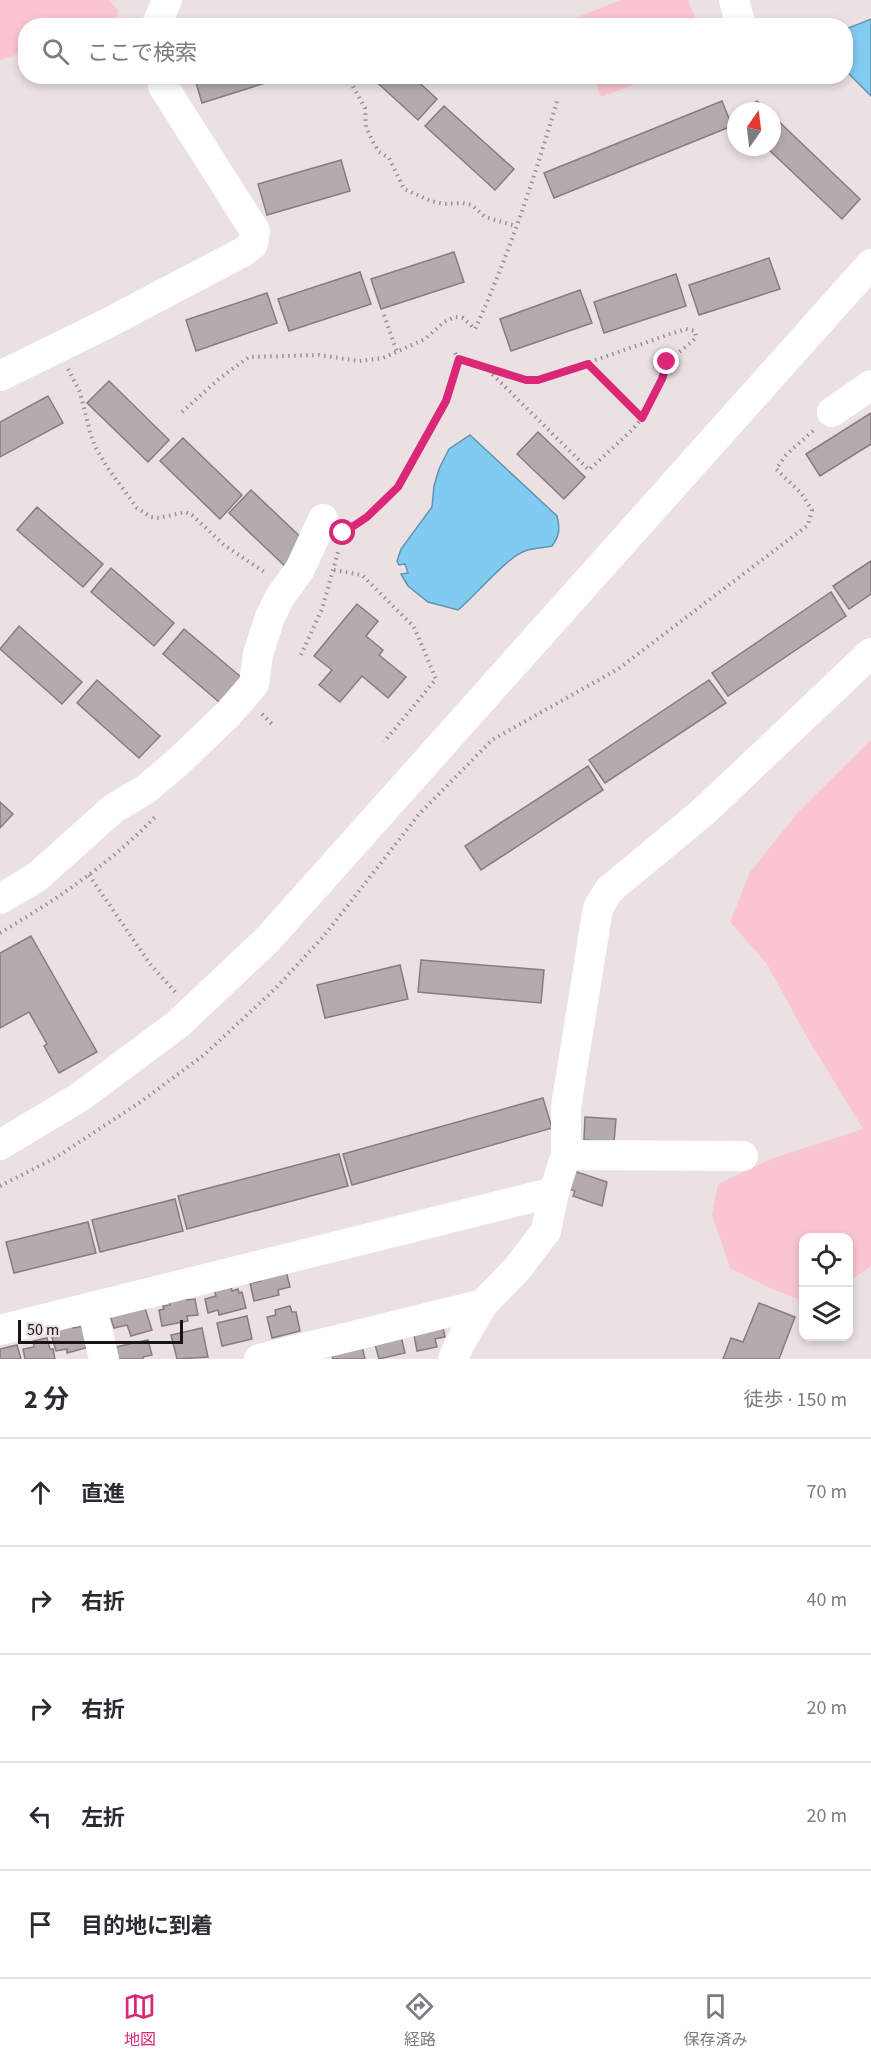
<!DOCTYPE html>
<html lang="ja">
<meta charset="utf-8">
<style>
:root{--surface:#fff;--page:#f2f2f3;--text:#2b2b33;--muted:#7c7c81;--line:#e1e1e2;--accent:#db2777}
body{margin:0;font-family:"Source Sans 3","Noto Sans JP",sans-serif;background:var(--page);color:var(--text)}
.controls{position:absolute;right:18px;bottom:18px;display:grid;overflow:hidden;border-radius:12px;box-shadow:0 3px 9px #0003}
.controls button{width:54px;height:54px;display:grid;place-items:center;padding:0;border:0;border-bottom:2px solid var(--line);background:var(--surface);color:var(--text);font:30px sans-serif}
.compass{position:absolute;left:727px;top:102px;width:54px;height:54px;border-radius:50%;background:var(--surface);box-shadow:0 3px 9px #0003;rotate:14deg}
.scale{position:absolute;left:18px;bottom:15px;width:165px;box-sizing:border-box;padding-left:6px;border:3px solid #181516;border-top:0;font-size:16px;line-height:21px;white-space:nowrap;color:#181516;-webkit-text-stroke:4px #ebe1e3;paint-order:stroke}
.stop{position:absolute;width:18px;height:18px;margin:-14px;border:4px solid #db2777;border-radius:50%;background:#fff}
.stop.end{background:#db2777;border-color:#fff;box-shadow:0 2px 6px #0008}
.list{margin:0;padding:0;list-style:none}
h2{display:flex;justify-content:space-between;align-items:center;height:78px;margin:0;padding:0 24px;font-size:26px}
h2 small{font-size:20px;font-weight:400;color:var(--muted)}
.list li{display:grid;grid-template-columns:39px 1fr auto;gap:18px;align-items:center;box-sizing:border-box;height:108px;padding:0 24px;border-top:2px solid var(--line)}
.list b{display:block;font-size:22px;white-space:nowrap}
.list em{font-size:20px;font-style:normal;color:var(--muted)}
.icon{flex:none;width:33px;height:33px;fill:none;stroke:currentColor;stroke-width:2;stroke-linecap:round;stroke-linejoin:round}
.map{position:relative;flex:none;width:871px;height:1359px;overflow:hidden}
.search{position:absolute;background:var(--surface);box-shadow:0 3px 9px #0003;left:18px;right:18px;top:18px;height:66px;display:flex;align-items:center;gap:15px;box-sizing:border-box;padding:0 21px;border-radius:24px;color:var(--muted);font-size:22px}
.sheet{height:618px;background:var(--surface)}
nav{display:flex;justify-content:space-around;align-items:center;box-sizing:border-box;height:84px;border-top:2px solid var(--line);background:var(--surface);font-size:16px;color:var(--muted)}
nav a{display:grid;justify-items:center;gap:3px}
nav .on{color:var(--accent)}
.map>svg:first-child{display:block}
.green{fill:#fac5d1}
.water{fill:#81caf0;stroke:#6294af;stroke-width:1.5}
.building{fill:#b4abac;stroke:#867d7f;stroke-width:1.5}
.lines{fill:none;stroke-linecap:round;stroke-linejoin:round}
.path{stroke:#989193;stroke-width:4;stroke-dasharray:1.5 4.5;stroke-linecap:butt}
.minor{stroke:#fff;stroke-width:30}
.route{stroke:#db2777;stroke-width:8}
</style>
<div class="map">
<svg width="871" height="1359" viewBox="0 0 871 1359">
<rect width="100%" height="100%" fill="#ebe1e3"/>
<g class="green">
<path d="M0,0H109L118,10L115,25L26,26L25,52L0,60Z"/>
<path d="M621,0H688L698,25H573L570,20Z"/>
<path d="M593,77H653L601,97Z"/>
<path d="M871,740V1266L849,1281L848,1238H804L803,1301L770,1288L730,1268L712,1215L718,1184L771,1159L863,1129L804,1032L767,964L730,922L750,872L800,810Z"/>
</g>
<g class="water">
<path d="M871,19V96L846,71V29Z"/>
<path d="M470,435L557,516C560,528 560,535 552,546C544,548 533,548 525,551C507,557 475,596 458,610L428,602L408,586L401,574L408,573L405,564L399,565L397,561L401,549L432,507L434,486L439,469L449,449Z"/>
</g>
<g class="building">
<path d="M194,76H287L202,103Z"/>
<path d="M370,76H412L437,99L418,120Z"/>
<path d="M722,101L732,126L554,198L544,173Z"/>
<path d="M757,101L767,111H747Z"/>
<path d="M444,106L514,169L495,190L425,126Z"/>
<path d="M772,115L860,199L842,219L766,147H772Z"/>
<path d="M341,160L350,191L267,215L258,184Z"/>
<path d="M454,252L464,282L381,309L371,279Z"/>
<path d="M769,258L780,289L699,315L689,285Z"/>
<path d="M360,272L371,304L289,331L278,299Z"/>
<path d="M676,274L686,306L604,333L594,302Z"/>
<path d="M580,290L592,323L511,351L500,319Z"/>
<path d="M267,293L277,323L196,351L186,320Z"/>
<path d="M109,381L169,440L148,462L87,403Z"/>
<path d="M48,396L63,423L0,457V422Z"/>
<path d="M871,413V444L820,476L806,454Z"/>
<path d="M538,432L585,477L564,499L517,454Z"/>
<path d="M183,438L242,495L220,519L160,461Z"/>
<path d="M251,490L310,546L288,569L229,513Z"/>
<path d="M37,507L103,564L83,587L17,530Z"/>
<path d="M871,561V594L849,609L833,586Z"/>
<path d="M111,568L174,623L154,646L91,592Z"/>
<path d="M831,592L846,616L728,696L712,673Z"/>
<path d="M357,604L378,621L366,636L383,650L379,655L406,677L388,698L362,676L340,702L319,685L332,670L314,656Z"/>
<path d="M19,626L82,682L62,704L0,649Z"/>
<path d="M184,629L247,682L226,708L163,654Z"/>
<path d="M97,680L160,736L139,758L77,703Z"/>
<path d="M709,680L726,703L605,783L589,760Z"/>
<path d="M588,766L603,790L481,870L465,846Z"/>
<path d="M0,802L13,814L0,828Z"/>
<path d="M31,936L97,1052L59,1073L44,1046L47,1044L29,1012L0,1028V953Z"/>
<path d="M421,960L544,970L541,1003L418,992Z"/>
<path d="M400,965L408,999L325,1018L317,985Z"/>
<path d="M543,1098L552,1128L352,1185L343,1154Z"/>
<path d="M585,1117L616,1119L614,1142L584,1140Z"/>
<path d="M339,1154L348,1186L187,1229L178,1196Z"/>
<path d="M574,1171L607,1182L602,1206L573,1196L575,1191L569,1189Z"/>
<path d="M175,1199L183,1231L100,1252L92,1220Z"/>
<path d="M88,1222L96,1253L14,1273L6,1242Z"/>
<path d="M286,1271L290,1287L278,1290L279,1295L254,1301L250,1283L261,1281L260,1277Z"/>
<path d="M231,1286L232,1291L238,1289L239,1293L242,1292L246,1308L219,1315L218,1310L208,1313L205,1299L216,1296L214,1290Z"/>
<path d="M187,1297V1300L195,1299L198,1315L187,1316L188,1321L162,1326L159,1310L164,1309L163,1306L170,1305L169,1301Z"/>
<path d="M759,1303L795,1317L779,1359H723L731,1338L743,1342Z"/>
<path d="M290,1306L292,1312H296L300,1331L272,1338L267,1317L276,1315L275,1310Z"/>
<path d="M145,1308L152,1330L131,1336L127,1325L114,1328L109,1313Z"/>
<path d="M247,1316L252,1339L222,1346L217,1323Z"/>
<path d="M441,1319L445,1337L435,1339L437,1347L417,1351L413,1330Z"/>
<path d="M72,1323L73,1328L84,1326L89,1347L67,1353V1349L56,1351L51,1334L59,1332L58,1329Z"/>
<path d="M202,1328L208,1357L177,1359L171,1335Z"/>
<path d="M399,1328L405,1353L379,1359L374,1341Z"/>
<path d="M47,1338L50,1349H53L55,1359H25L23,1349L34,1347L33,1341Z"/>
<path d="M360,1338L365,1359H333L331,1351Z"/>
<path d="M148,1340L152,1355L143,1357V1359H113L111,1348Z"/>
<path d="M17,1345L21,1359H0V1349Z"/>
</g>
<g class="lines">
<g class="path">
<path d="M347,76L365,108L366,127L372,140L379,152L389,158L404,189L431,201L444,204L463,203L472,205L485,217L516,226"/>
<path d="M384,315L397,352"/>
<path d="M455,353L459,359C485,366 511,381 538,380L673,333L686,329L695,331L696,337L693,341L667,362L662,379L642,418L633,429L589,470L485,367"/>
<path d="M588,364L642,418"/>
<path d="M68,369L80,392L91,436L96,448L107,467L137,508L151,517L159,518L185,512L192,515L224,545L266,573"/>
<path d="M182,412L220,378L249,357L319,355L359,361L383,358L425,339L444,322L455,317L463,318L475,329C509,255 535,176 558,98"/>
<path d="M345,532L367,517L398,487L446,401L459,359"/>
<path d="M334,570L362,575L414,627L436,679L384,742"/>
<path d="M301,655L322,609L338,552"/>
<path d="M262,714L274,726"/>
<path d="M89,875L150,964L176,993"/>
<path d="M0,933C56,900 111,863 156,816"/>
<path d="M0,1186L55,1158L139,1103L204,1055L275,989L323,937L420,813L492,740L618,669L808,525L812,510L801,493L776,469L786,455L815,429"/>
</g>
<g class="minor">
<path d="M734,0L741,26"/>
<path d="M156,26L167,0"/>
<path d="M0,376L104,325L243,252L253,244L255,231L163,86L161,76"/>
<path d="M832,412L871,385"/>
<path d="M0,899L37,877L114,808L145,790L178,762L228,714L254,684L258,654L270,617L280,597L300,569L323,519"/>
<path d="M0,1145L80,1097L178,1024L268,939L871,264"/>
<path d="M566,1155L743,1156"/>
<path d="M92,1307L104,1359"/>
<path d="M0,1330L554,1192"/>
<path d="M259,1359L483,1304"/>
<path d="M453,1359L459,1345L483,1304L517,1269L546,1231L554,1192L566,1155V1107L598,908L609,890L702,813L871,653"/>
</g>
</g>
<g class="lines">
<path class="route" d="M343,533L367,517L398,487L446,401L459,359L526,380H538L588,364L642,418L662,379L667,362"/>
</g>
</svg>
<div class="controls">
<button><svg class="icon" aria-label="locate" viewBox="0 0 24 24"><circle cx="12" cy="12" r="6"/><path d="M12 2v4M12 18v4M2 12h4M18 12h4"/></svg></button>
<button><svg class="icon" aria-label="layers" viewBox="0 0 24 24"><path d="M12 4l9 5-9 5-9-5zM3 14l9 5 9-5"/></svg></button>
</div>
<svg class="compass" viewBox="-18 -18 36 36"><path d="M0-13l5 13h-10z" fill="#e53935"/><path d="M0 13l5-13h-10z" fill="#7c7c81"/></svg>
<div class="scale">50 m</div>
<div class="stop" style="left:343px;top:533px"></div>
<div class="stop end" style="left:667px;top:362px"></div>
<div class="search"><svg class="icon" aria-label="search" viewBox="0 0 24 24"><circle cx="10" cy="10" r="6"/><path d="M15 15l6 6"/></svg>ここで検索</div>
</div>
<section class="sheet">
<h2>2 分<small>徒歩 · 150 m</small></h2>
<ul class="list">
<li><svg class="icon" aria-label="ahead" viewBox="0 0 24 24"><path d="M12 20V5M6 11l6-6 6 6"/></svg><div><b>直進</b></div><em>70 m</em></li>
<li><svg class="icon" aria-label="right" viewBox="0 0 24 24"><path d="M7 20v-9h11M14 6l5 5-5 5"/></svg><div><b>右折</b></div><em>40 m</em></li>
<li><svg class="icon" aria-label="right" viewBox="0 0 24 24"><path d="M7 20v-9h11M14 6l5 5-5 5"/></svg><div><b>右折</b></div><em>20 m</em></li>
<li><svg class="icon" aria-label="left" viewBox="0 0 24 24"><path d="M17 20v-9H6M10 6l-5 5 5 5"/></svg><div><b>左折</b></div><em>20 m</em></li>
<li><svg class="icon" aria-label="arrive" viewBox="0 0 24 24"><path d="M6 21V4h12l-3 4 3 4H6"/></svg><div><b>目的地に到着</b></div></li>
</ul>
</section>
<nav>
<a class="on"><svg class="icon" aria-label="map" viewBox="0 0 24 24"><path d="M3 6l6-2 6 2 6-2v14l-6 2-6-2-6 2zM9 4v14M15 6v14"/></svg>地図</a>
<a><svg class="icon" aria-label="directions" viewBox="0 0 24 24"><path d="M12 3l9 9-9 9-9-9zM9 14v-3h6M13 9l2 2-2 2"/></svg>経路</a>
<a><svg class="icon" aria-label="saved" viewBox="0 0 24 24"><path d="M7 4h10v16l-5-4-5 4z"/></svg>保存済み</a>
</nav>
